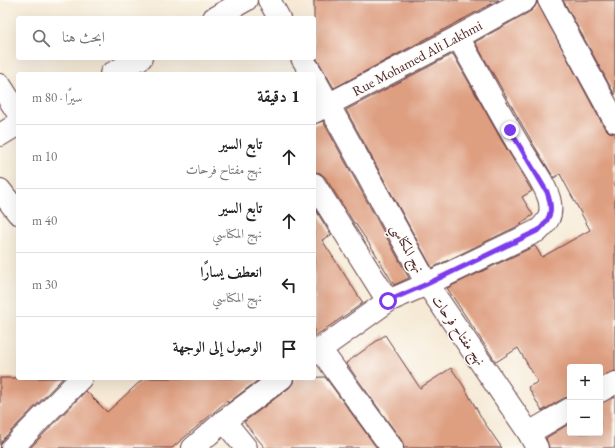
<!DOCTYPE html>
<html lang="ar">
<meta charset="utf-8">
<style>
:root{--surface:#fff;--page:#f2f2f2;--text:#222;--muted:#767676;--line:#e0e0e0}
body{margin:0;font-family:"EB Garamond",Amiri,serif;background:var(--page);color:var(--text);direction:rtl}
.controls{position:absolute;right:12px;bottom:12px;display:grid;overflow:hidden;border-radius:4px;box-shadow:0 4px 16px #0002}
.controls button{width:36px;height:36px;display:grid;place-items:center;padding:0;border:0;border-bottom:1px solid var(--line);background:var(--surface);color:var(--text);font:20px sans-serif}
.stop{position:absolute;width:12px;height:12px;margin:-9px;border:3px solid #7c3aed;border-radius:50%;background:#fff}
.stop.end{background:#7c3aed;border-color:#fff;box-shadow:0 1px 4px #0008}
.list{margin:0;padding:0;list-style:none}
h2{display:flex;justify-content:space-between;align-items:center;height:52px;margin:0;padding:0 16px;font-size:17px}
h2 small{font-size:13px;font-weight:400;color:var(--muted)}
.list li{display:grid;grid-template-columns:26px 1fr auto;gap:12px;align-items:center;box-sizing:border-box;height:64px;padding:0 16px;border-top:1px solid var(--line)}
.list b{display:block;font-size:15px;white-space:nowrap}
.list p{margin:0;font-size:13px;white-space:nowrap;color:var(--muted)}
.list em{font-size:13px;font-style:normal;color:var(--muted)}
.icon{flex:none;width:22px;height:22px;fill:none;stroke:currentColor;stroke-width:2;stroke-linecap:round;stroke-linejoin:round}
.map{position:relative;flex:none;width:615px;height:448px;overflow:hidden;direction:ltr}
.search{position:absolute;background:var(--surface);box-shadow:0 4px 16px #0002;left:16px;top:16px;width:300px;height:44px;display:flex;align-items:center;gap:10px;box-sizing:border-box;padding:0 14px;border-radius:4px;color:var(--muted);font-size:15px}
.panel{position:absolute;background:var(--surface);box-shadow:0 4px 16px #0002;left:16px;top:72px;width:300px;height:308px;border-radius:4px;direction:rtl}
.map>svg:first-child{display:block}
.building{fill:#de9f81}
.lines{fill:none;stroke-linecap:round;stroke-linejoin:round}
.minor-casing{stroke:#643d45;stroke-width:24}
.minor{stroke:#fff;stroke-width:22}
.route{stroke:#7c3aed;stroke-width:5}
.labels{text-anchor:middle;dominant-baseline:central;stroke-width:3;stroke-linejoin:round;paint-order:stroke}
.street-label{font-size:14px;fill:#4a1f2b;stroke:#fdfcf7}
</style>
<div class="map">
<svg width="615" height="448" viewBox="0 0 615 448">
<rect width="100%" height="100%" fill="#fdfcf7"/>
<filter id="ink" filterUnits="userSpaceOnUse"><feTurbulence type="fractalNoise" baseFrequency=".025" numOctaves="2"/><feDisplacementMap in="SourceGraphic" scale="8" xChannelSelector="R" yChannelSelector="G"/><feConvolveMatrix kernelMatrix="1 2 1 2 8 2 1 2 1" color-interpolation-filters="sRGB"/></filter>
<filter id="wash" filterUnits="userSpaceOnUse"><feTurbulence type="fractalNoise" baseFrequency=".012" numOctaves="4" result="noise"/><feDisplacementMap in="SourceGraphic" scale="16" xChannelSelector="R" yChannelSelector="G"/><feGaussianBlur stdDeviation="0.9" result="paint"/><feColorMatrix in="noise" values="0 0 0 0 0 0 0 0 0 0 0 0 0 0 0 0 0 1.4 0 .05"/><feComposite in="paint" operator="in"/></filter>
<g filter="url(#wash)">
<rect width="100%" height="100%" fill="#f6ead6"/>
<g id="blocks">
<g class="building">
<path d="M314,0H499L334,88L314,54Z"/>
<path d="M563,0H615V95Z"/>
<path d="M537,2L604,127L609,132L615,133V371L600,377V367H570V397L564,398L542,411L528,387L538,382L518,348L496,362L447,288L535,246L542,257L590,230L560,174L554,178L532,142L475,42L531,11L535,7Z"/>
<path d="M453,54L502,141L532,191L522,197L533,215L521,223L522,224L432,268L346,110Z"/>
<path d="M323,121L409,278L394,285L374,251L355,223H354L325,177L320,173L314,172V124Z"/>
<path d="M314,207L331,235L322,240L363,303L314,337Z"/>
<path d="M385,335L420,388L451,368L463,385L484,422L502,448H404L402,441L346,363Z"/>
<path d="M325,377L377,448H265L244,422L289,388L293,383L294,378Z"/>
<path d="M0,378H63L3,439L0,445Z"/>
<path d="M144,378H261L228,403L227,401L172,448H30L86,391L107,412Z"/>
<path d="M615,397V448H549L546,438L570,423V433H600V403Z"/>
</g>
</g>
</g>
<g filter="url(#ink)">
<use href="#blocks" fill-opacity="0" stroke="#643d45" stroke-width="1"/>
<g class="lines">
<defs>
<g id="minor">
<path d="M269,0L279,18"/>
<path d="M549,0L615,121"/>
<path d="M214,18L246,0"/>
<path d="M302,58L312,74"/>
<path d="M111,74L141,58"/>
<path d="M314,78L427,284L529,433L537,448"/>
<path d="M0,85L18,113"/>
<path d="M314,112L458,37L525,0"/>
<path d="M0,135L18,124"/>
<path d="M314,184L388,301"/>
<path d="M0,190L18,213"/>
<path d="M320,349L392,448"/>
<path d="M314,354L388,301L427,284L539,230C548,221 552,216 550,203C548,188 530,163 521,149C499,112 479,74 458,37"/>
<path d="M600,391L615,383"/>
<path d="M224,421L246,448"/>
<path d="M529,433L570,409"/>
<path d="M12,448L81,378"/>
<path d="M193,448L224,421L282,378"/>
</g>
</defs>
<use href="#minor" class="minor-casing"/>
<use href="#minor" class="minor"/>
</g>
</g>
<g class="lines" filter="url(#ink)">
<path class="route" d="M388,301L427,284L539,230C552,217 553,209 547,192L510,130"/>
</g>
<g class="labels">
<g class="street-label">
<text transform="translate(417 58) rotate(-28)">Rue Mohamed Ali Lakhmi</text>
<text transform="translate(408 248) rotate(61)">نهج المكناسي</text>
<text transform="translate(459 330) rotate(55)">نهج مفتاح فرحات</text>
</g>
</g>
</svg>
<div class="controls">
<button>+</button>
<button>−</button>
</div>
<div class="stop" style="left:388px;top:301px"></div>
<div class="stop end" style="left:510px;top:130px"></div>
<div class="search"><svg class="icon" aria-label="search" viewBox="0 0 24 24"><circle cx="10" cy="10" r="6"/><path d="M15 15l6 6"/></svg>ابحث هنا</div>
<section class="panel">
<h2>1 دقيقة<small>سيرًا · 80 m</small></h2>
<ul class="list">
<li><svg class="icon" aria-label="ahead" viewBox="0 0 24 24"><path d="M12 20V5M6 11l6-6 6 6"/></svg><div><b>تابع السير</b><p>نهج مفتاح فرحات</p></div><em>10 m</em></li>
<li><svg class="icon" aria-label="ahead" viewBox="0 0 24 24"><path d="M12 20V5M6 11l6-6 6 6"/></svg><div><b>تابع السير</b><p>نهج المكناسي</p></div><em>40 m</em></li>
<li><svg class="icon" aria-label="left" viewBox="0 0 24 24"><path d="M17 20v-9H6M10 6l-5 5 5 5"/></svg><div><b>انعطف يسارًا</b><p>نهج المكناسي</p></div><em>30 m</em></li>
<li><svg class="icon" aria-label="arrive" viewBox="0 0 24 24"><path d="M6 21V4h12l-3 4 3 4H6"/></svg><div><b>الوصول إلى الوجهة</b></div></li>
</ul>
</section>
</div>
